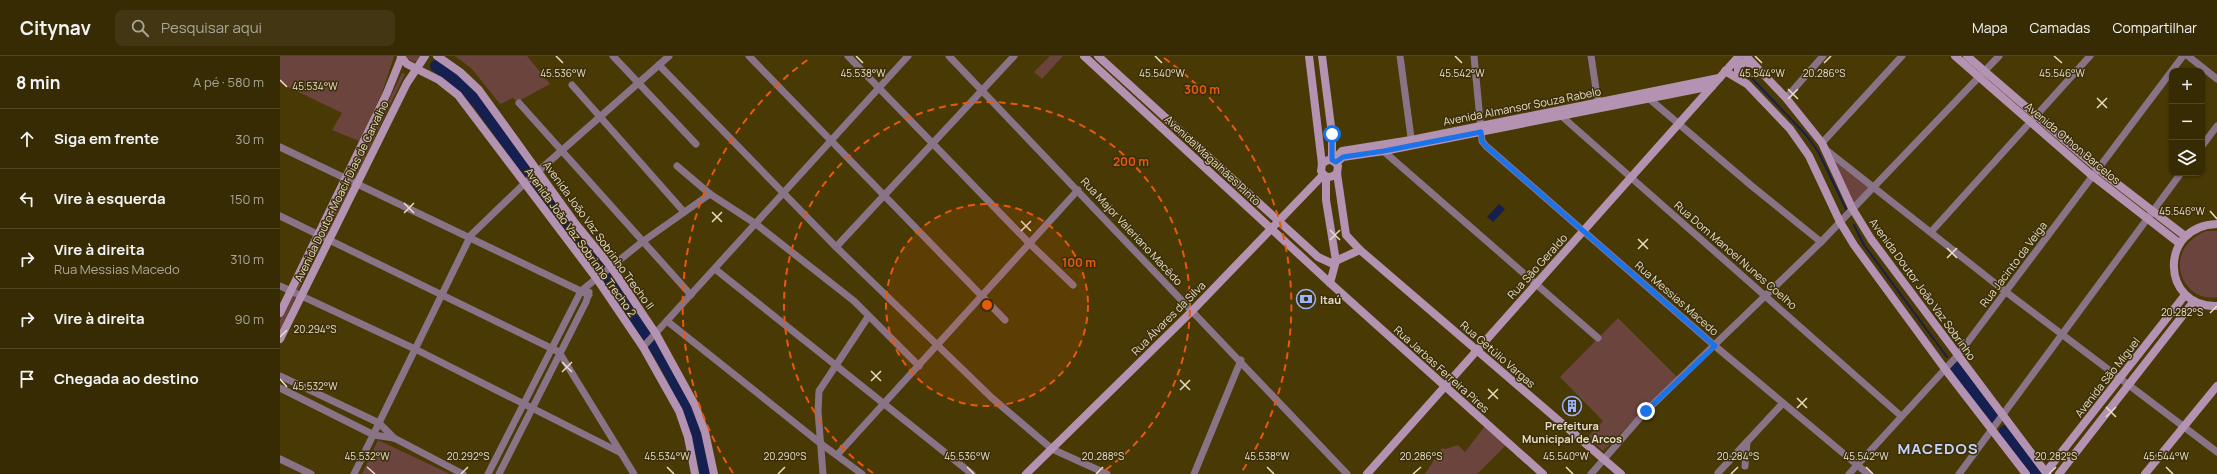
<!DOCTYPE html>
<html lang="pt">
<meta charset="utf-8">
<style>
:root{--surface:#372b03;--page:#423712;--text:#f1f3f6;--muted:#aaa79a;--line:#514725}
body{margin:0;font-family:Manrope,sans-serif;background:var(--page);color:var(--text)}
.controls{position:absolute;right:12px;top:12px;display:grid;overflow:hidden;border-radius:8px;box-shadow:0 1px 3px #0004}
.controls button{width:36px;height:36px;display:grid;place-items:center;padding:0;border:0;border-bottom:1px solid var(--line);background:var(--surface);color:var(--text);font:20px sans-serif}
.stop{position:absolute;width:12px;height:12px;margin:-9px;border:3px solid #1a73e8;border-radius:50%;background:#fff}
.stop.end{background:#1a73e8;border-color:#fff;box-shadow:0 1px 4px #0008}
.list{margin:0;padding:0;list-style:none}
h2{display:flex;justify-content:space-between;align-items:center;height:52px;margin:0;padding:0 16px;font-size:17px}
h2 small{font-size:13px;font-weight:400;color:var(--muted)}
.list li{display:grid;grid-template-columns:26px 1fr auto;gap:12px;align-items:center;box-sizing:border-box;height:60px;padding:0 16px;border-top:1px solid var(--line)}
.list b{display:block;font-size:15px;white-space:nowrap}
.list p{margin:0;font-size:13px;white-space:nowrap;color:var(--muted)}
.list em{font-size:13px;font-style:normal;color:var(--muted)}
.icon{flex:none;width:22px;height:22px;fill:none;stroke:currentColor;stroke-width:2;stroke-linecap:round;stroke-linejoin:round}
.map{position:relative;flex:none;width:1937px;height:418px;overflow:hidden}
header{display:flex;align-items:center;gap:24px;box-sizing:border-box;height:56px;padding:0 20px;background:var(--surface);border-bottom:1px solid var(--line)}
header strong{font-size:19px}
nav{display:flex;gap:22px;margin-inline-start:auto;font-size:14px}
.search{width:280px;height:36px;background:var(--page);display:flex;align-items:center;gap:10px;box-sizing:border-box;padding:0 14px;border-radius:8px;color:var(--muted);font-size:15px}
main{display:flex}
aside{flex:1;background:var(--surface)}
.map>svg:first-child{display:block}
.green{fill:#6a443d}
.water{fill:#162050}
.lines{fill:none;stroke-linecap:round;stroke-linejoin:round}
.stream{stroke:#162050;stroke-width:2}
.river{stroke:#162050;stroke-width:12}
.street{stroke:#897386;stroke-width:7}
.secondary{stroke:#b492b1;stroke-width:8}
.route{stroke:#1a73e8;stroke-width:5}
.ticks{fill:none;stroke:#e7dec5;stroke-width:1.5}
.ring{fill:none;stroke:#e8590c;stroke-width:2;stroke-dasharray:7 5}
.labels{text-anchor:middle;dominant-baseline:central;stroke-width:3;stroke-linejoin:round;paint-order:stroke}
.street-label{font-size:11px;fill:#e7dec5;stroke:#3b2f0a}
.poi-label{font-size:11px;font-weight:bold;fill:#e7dec5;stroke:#3b2f0a;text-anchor:start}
.district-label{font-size:15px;font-weight:bold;letter-spacing:1px;fill:#c5d4fd;stroke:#3b2f0a}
.ticks-label{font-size:10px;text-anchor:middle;fill:#e7dec5;stroke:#3b2f0a;stroke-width:3;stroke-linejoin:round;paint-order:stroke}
.centre{fill:#e8590c;stroke:#3b2f0a;stroke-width:2}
.ring-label{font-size:12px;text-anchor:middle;font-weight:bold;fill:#e8590c;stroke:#3b2f0a;stroke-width:3;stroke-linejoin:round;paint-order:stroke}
</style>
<header>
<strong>Citynav</strong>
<div class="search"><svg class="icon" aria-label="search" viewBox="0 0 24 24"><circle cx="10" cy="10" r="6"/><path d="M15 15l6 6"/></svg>Pesquisar aqui</div>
<nav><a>Mapa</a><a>Camadas</a><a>Compartilhar</a></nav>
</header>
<main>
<aside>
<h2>8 min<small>A pé · 580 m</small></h2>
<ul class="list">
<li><svg class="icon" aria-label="ahead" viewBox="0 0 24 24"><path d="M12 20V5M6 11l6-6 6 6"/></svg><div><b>Siga em frente</b></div><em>30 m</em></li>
<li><svg class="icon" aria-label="left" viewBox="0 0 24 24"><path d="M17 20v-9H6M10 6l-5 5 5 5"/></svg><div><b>Vire à esquerda</b></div><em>150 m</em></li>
<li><svg class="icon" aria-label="right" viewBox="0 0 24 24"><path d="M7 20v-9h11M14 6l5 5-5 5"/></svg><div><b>Vire à direita</b><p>Rua Messias Macedo</p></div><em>310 m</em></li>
<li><svg class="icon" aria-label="right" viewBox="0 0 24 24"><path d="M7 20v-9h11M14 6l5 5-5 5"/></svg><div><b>Vire à direita</b></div><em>90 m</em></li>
<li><svg class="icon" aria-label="arrive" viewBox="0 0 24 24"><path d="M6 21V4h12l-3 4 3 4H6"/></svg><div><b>Chegada ao destino</b></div></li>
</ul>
</aside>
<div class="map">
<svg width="1937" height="418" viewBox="0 0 1937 418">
<rect width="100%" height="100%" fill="#493904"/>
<g class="green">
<path d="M0,0H114L102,37L79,85L52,74L62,57L0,27Z"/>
<path d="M125,0H141L139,4L133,6Z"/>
<path d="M175,0H247L270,28L237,46L233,42L220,48L192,13Z"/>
<path d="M770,0H783L762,23L754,16Z"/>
<path d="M122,17L125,18L75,122L72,121Z"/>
<path d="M1544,92L1594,130L1572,152Z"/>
<path d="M69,126L72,128L46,180L43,179Z"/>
<path d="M1926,175H1937V241C1902,248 1880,194 1926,175Z"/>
<path d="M41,182L44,184L17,236L14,235Z"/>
<path d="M12,239L16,240L0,274V264Z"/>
<path d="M1338,262L1397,321L1323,395L1308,381L1323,365L1280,321Z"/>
<path d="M1205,370L1226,389L1197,418H1145L1162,392L1165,393L1178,389L1185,396Z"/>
<path d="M98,384L170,418H82Z"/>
</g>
<path class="water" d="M1219,148L1225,153L1213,166L1207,161Z"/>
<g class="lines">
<g class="stream">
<path d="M1465,15L1527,80L1539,97L1567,155"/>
<path d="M1574,169L1584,189L1667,301"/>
</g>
<g class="river">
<path d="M156,10L184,31L198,47C234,97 271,146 307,196C361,269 408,325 426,418"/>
<path d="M1676,312L1713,361"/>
<path d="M1725,375L1758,418"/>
</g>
<g class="street">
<path d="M333,0L416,88"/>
<path d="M469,0L725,264"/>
<path d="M568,0L749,187L793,229"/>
<path d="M669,0L1067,418"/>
<path d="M1120,0L1132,89"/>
<path d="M1194,0L1202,85L1206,90L1435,290L1588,418"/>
<path d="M1311,0L1318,46"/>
<path d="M1908,0L1937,23"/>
<path d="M379,9L556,191L712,342L772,393L827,418"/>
<path d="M292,29L404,156"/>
<path d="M1366,40L1473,131L1541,186"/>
<path d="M1506,42L1543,0"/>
<path d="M239,47L411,239"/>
<path d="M1278,57L1621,360"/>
<path d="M1542,87L1622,0"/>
<path d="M1922,90L1937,70"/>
<path d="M0,91L309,239"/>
<path d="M1101,93L1318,282"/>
<path d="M1545,93L1726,236L1937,396"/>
<path d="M397,110L430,138L476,168L574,245L639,310"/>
<path d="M0,160L279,296L354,418"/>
<path d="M1651,176L1810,0"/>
<path d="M556,191L734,0"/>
<path d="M435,213L692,418"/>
<path d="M0,230L135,293L341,397"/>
<path d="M387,265L540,387L582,418"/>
<path d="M363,291L628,0"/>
<path d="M0,320L99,367L114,382"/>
<path d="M0,332L94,379L114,382L183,418"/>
<path d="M557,399L798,134"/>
<path d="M0,403L31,418"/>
<path d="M1465,410L1467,386"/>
<path d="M1438,417L1503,347"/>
<path d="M74,418L191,179L246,126L389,0"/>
<path d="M208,418L301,235L362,186L430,138"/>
<path d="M219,418L306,246L309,236"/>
<path d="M543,418L538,355L539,335L588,261"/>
<path d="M914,418L961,304"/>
<path d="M1311,418L1366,355L1541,186L1719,0"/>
<path d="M1569,418L1678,299L1903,0"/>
<path d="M1679,418L1901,117"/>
</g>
<g class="secondary">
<path d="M157,0L180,16L199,34L295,167L331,211L376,278L415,349L425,376L434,418"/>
<path d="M804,0L1050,227L1263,418"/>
<path d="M818,0L1038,201L1051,207L1080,194"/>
<path d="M1029,0L1042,108L1041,115C1045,122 1051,123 1057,117"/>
<path d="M1042,0L1052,78V104"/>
<path d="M1466,0L1506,42L1542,87L1572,152L1591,183L1767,418"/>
<path d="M1675,0L1809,117L1899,187"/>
<path d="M1687,0L1818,113L1905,180"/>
<path d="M121,1L127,8L159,24L178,39L317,223L363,291L399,355L408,381L415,418"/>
<path d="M1445,15L1467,28L1510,73L1529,100L1560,166L1574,189L1665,313L1746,418"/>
<path d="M1461,23L1458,19V11L1464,6L1473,8"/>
<path d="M1053,105L1062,95L1131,84L1439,22"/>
<path d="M1056,107L1063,101L1104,95L1432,30"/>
<path d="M1042,108C1048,102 1054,103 1058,110L1057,117L1066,179L1080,194L1341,418"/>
<path d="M1046,121V144L1056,205L1050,227"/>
<path d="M1937,168C1878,170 1881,252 1937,250"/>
<path d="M0,257L107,37L122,0"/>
<path d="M0,283L127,27L145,0"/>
<path d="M1766,416L1905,239"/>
<path d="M746,418L912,255L1043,119"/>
<path d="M1087,418L1459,0"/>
<path d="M1779,418L1914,245"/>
<path d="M1865,418L1937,330"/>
</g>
</g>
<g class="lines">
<path class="route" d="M1052,78V104L1056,106L1063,101L1104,95L1201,76L1202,85L1206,90L1435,290L1366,355"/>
</g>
<path class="ticks" d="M276,0L283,7M576,0L583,7M875,0L882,7M1175,0L1182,7M1475,0L1482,7M1774,0L1782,7M1544,7L1551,0M0,24L7,31M1508,33L1518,43M1817,42L1827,52M1508,43L1518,33M1817,52L1827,42M124,147L134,157M1930,155L1937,163M432,156L442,166M124,157L134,147M741,165L751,175M432,166L442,156M1050,174L1060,184M741,175L751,165M1358,183L1368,193M1050,184L1060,174M1667,192L1677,202M1358,193L1368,183M1667,202L1677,192M1930,257L1937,250M0,281L7,274M282,306L292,316M591,315L601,325M282,316L292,306M0,323L7,331M900,324L910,334M591,325L601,315M1208,333L1218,343M900,334L910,324M1517,342L1527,352M1208,343L1218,333M1826,351L1836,361M1517,352L1527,342M1826,361L1836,351M87,411L95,418M387,411L394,418M687,411L694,418M987,411L994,418M1286,411L1293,418M1586,411L1593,418M1886,411L1893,418M181,418L188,411M498,418L505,411M816,418L823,411M1133,418L1141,411M1451,418L1458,411M1769,418L1776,411"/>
<circle cx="707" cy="249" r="101" fill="#e8590c" fill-opacity=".12"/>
<g class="ring">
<circle cx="707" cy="249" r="101"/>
<path d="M593 417A203 203 0 1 1 821 417"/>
<path d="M453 417A304 304 0 0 1 530 2M884 2A304 304 0 0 1 961 417"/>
</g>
<defs>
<symbol id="bank-ring" viewBox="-11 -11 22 22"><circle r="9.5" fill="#3b2f0a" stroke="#9cb4fd" stroke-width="1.5"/><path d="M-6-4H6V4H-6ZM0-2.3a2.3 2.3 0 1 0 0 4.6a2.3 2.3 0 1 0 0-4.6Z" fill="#9cb4fd"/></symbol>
<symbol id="building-ring" viewBox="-11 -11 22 22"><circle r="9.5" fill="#3b2f0a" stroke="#9cb4fd" stroke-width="1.5"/><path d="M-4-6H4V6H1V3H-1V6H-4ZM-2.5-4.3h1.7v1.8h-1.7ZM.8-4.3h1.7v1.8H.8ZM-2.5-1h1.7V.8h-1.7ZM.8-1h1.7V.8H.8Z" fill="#9cb4fd"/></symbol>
</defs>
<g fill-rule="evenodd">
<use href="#bank-ring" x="1015" y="232" width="22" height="22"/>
<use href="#building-ring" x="1281" y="339" width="22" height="22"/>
</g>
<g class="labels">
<g class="street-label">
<text transform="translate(1242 50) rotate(-11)">Avenida Almansor Souza Rabelo</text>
<text transform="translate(1793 87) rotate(40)">Avenida Othon Barcelos</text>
<text transform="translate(933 104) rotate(43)">Avenida Magalhães Pinto</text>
<text transform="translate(61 135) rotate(-64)">Avenida Doutor Moacir Dias de Carvalho</text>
<text transform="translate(852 175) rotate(47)">Rua Major Valeriano Macêdo</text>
<text transform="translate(319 179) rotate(54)">Avenida João Vaz Sobrinho Trecho II</text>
<text transform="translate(301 186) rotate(54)">Avenida João Vaz Sobrinho Trecho 2</text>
<text transform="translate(1456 199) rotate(41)">Rua Dom Manoel Nunes Coelho</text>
<text transform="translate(1733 208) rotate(-53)">Rua Jacinto da Veiga</text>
<text transform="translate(1257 210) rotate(-48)">Rua São Geraldo</text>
<text transform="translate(1643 233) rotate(54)">Avenida Doutor João Vaz Sobrinho</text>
<text transform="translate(1397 242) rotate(41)">Rua Messias Macedo</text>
<text transform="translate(888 262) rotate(-45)">Rua Álvares da Silva</text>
<text transform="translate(1218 298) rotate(41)">Rua Getúlio Vargas</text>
<text transform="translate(1162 313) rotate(42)">Rua Jarbas Ferreira Pires</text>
<text transform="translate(1827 321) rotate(-52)">Avenida São Miguel</text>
</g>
<g class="poi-label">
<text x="1040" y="243">Itaú</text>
<text x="1292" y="369" text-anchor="middle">Prefeitura<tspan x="1292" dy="13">Municipal de Arcos</tspan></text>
</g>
<g class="district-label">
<text x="1658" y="392">MACEDOS</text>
</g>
</g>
<g class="ticks-label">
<text x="1482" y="21">45.544°W</text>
<text x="283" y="21">45.536°W</text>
<text x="583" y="21">45.538°W</text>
<text x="882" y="21">45.540°W</text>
<text x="1182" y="21">45.542°W</text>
<text x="1782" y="21">45.546°W</text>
<text x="1544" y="21">20.286°S</text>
<text x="35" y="34">45.534°W</text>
<text x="1902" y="159">45.546°W</text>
<text x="1902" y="260">20.282°S</text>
<text x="35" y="277">20.294°S</text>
<text x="35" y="334">45.532°W</text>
<text x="87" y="404">45.532°W</text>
<text x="188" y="404">20.292°S</text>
<text x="387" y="404">45.534°W</text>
<text x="505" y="404">20.290°S</text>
<text x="687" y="404">45.536°W</text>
<text x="823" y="404">20.288°S</text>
<text x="987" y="404">45.538°W</text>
<text x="1141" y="404">20.286°S</text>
<text x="1286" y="404">45.540°W</text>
<text x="1458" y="404">20.284°S</text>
<text x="1586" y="404">45.542°W</text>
<text x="1776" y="404">20.282°S</text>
<text x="1886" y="404">45.544°W</text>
</g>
<circle cx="707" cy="249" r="6" class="centre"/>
<g class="ring-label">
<text x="922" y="38">300 m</text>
<text x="851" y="110">200 m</text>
<text x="799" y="211">100 m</text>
</g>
</svg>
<div class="controls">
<button>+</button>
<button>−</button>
<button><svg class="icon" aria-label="layers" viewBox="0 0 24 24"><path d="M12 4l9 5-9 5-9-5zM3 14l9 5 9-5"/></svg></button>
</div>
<div class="stop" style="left:1052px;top:78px"></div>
<div class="stop end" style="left:1366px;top:355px"></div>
</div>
</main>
